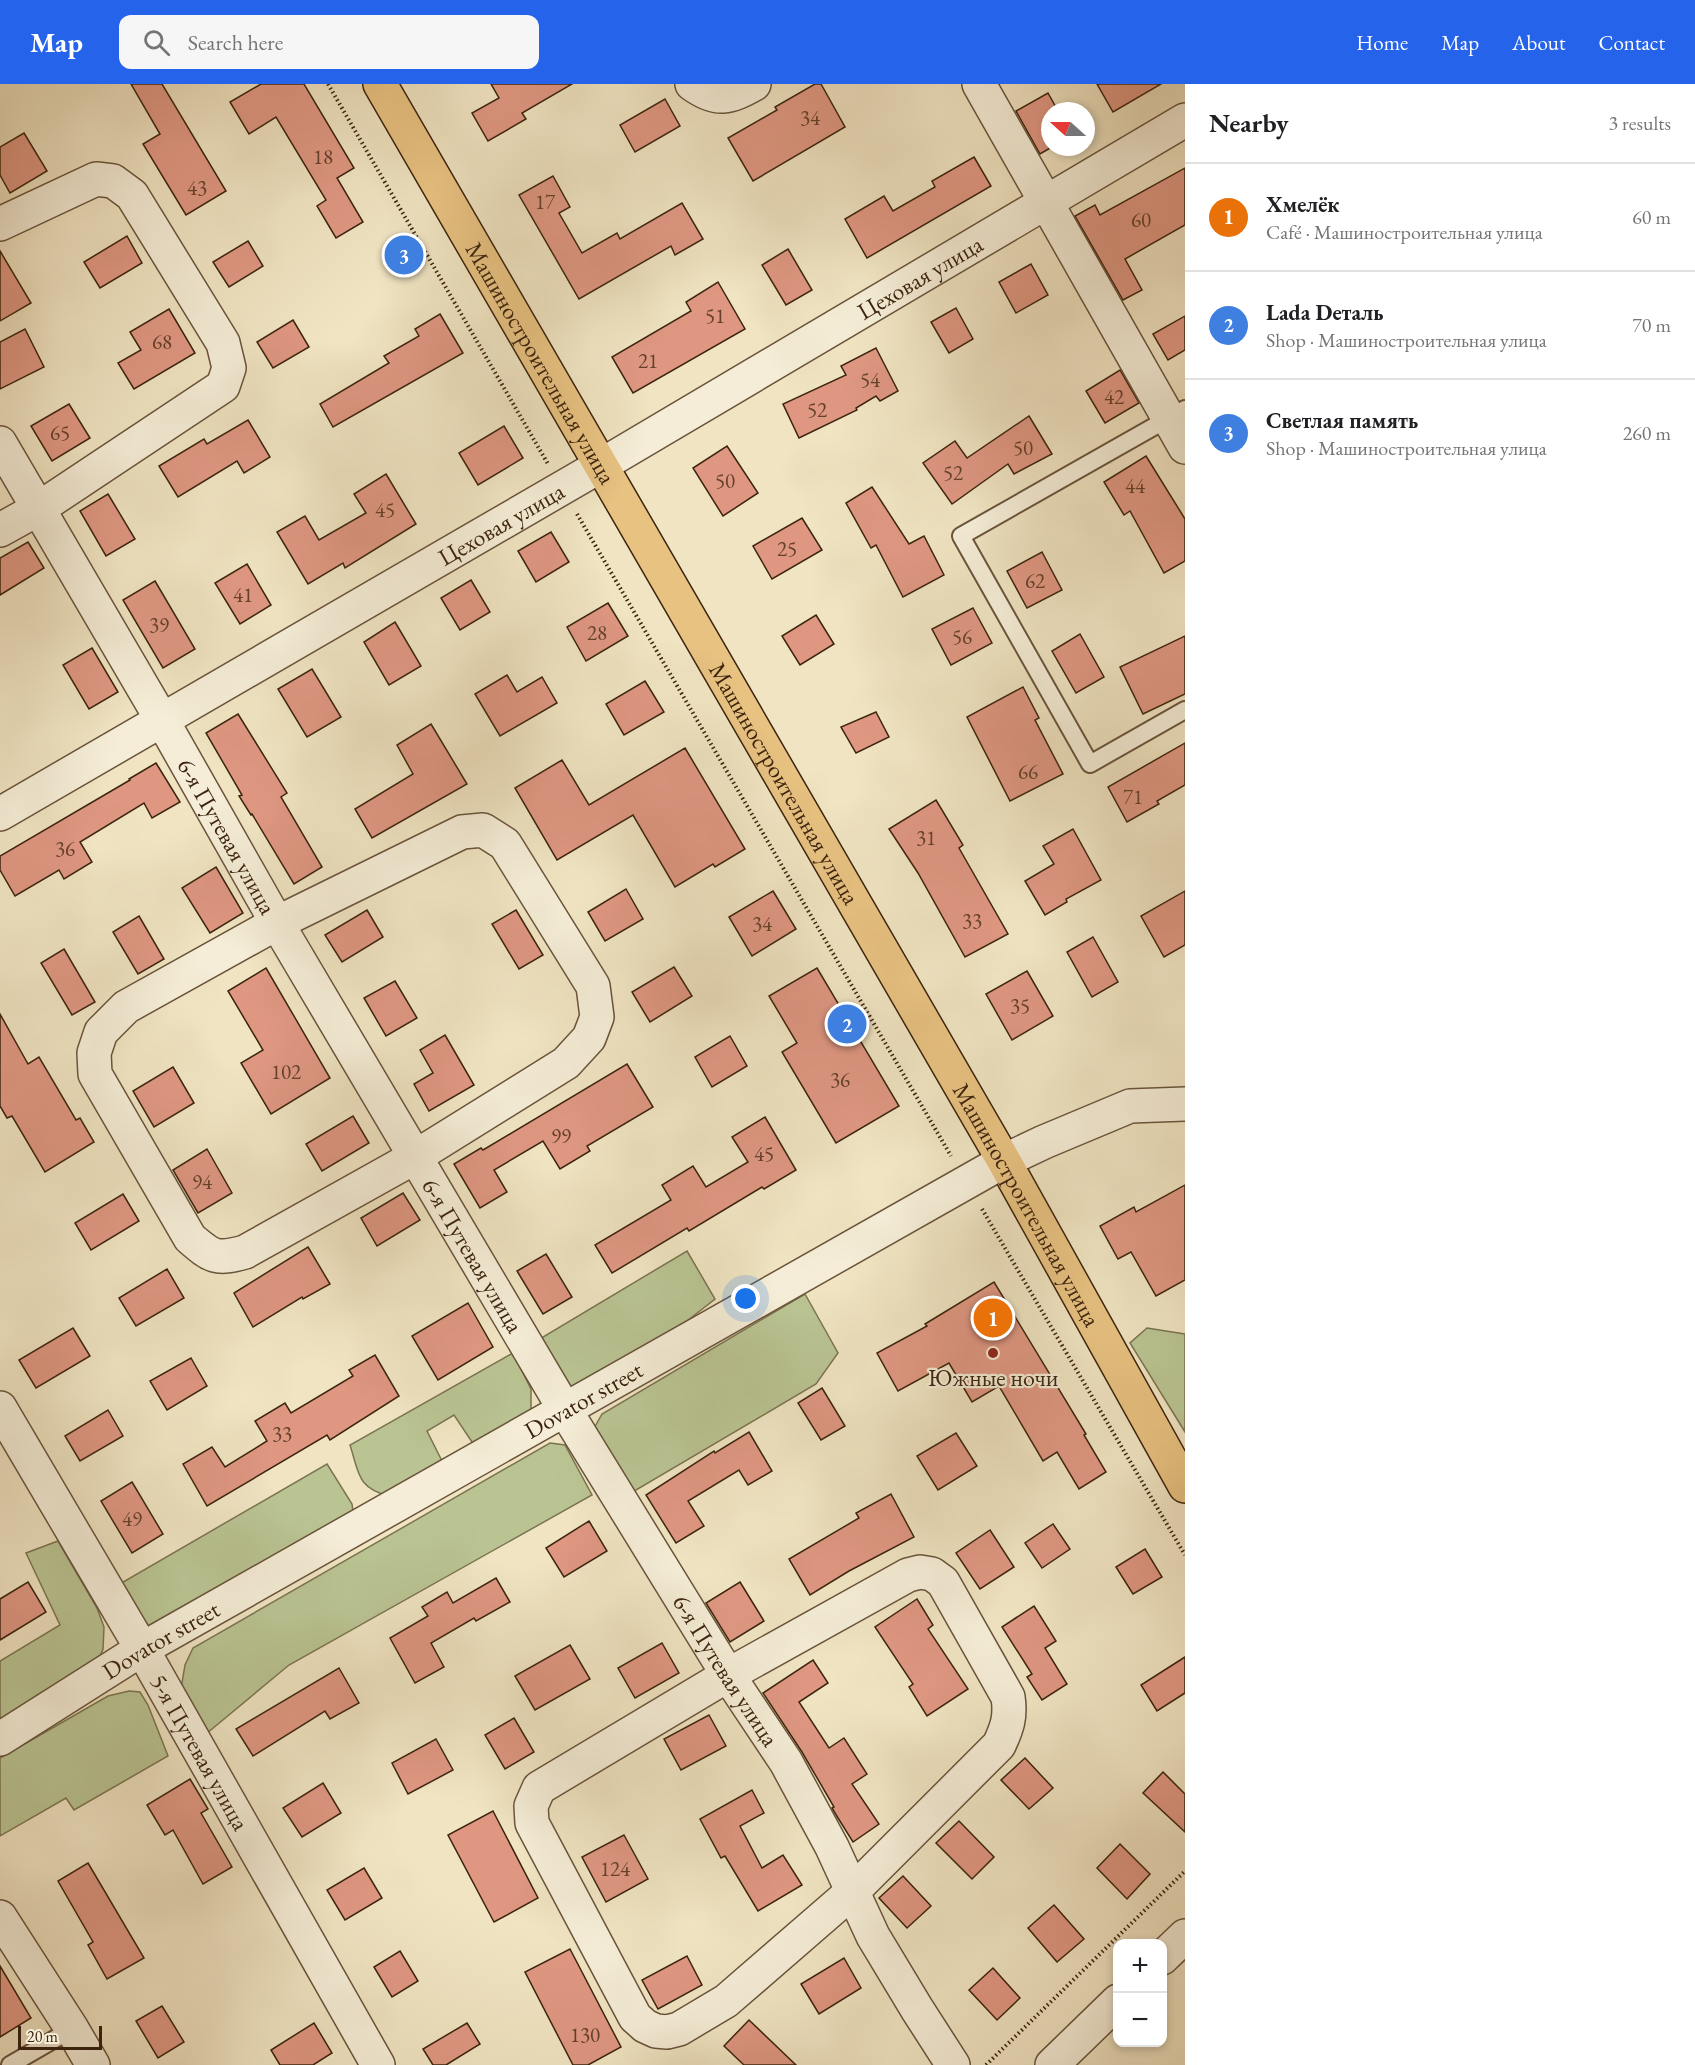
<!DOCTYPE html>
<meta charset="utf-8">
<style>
:root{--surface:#fff;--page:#f6f6f6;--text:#202124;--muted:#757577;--line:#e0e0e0;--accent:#2563eb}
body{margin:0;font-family:"EB Garamond",serif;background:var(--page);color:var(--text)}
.controls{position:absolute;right:18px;bottom:18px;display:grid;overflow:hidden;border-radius:12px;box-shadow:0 3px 9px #0003}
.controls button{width:54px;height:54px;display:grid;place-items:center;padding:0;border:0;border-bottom:2px solid var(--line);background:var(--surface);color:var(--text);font:30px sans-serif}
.compass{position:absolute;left:1041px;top:18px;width:54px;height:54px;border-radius:50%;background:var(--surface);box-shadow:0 3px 9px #0003;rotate:291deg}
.scale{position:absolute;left:18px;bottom:15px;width:84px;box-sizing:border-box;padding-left:6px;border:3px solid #3c240e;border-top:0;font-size:16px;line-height:21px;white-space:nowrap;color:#3c240e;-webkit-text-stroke:4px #f5edd7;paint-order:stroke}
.you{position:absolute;left:746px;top:1215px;width:21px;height:21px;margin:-15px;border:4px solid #fff;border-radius:50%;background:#1a73e8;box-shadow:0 0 0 9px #1a73e833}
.badge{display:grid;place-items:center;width:39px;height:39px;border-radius:50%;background:var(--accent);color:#fff;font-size:20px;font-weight:700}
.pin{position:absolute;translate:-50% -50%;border:3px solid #fff;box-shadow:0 2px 6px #0006}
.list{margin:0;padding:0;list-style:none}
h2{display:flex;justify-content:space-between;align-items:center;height:78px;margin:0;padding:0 24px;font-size:26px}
h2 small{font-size:20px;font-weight:400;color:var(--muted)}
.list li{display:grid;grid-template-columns:39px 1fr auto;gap:18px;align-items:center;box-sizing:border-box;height:108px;padding:0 24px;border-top:2px solid var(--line)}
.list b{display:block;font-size:22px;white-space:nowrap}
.list p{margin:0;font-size:20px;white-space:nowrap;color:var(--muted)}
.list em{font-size:20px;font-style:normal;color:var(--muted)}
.icon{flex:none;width:33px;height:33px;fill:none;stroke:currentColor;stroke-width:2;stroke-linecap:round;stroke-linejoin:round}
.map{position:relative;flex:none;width:1185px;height:1981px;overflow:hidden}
header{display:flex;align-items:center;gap:36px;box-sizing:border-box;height:84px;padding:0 30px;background:var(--accent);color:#fff}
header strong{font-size:28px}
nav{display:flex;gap:33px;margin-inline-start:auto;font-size:21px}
.search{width:420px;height:54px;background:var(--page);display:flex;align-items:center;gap:15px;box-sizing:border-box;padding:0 21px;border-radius:12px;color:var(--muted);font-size:22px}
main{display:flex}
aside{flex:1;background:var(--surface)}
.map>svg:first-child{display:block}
.green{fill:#bac493;stroke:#7b7450;stroke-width:1.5}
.building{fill:#df9782;stroke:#3c240e;stroke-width:1.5}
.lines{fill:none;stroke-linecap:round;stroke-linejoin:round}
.service-casing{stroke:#69543b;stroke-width:20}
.minor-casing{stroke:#69543b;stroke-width:36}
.tertiary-casing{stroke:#69543b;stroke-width:36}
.primary-casing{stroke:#3c240e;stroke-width:36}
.path{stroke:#3c240e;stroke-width:4;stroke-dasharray:1.5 3;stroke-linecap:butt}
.service{stroke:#f5edd7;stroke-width:16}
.minor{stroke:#f5edd7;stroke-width:33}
.tertiary{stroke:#f5edd7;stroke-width:33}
.primary{stroke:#e8c281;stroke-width:33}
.poi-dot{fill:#8f2418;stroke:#f5edd7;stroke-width:2}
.labels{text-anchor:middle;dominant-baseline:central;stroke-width:4.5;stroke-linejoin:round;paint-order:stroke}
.number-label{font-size:21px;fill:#65412b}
.street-label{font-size:24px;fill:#3c240e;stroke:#f5edd7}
.poi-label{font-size:24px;fill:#3c240e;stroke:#f5edd7}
</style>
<header>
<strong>Map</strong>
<div class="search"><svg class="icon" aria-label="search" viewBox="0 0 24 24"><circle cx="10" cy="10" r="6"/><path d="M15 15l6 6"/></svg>Search here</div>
<nav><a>Home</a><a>Map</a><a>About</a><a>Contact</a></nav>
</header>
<main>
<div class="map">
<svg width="1185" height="1981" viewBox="0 0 1185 1981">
<rect width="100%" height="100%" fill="#f0e4c2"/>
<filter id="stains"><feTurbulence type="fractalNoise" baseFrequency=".00333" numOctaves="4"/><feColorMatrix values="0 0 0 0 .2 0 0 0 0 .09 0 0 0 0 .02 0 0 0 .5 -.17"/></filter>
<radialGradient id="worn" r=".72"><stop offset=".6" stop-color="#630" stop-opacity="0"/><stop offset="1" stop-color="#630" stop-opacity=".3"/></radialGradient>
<g class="green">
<path d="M687,1167L715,1215L687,1237L573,1303L564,1299L538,1256Z"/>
<path d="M805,1210L838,1269L816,1300L631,1409L592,1348L602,1330Z"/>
<path d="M1147,1244L1185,1250V1348L1130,1259Z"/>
<path d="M513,1269L531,1305V1327L474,1361L454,1331L427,1347L443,1379L389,1412C357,1404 359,1389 350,1361Z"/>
<path d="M550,1359L565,1361L592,1411L289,1581L206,1650L180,1611L185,1581L193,1564Z"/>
<path d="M327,1380L352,1420L354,1435L150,1547L118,1501Z"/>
<path d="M58,1457L97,1524L104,1543L103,1565L95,1585L0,1642V1577L60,1541L26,1469Z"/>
<path d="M129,1607L140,1608L148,1621L168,1672L74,1726L66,1714L0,1752V1674L108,1612Z"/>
</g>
<g class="building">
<path d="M131,0H162L226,107L186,131L143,60L160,50Z"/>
<path d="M261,0H304L354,84L337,94L363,138L336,154L317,122L326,116L276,33L249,50L230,18Z"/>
<path d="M491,0H572L522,29L526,35L488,57L472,29L499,14Z"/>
<path d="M815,0H821L845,43L753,97L728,54L777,26L775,23Z"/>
<path d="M1097,0H1161L1113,28Z"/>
<path d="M1048,9L1058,27H1050V63H1052L1040,70L1016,27Z"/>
<path d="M665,15L680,42L635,68L620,41Z"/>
<path d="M24,49L47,87L10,109L0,91V63Z"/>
<path d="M974,73L991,102L867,174L845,135L884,112L893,127L935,103L932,97Z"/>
<path d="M1185,84V141L1125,175L1142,206L1123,216L1075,132L1095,121L1100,131Z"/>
<path d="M553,92L570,123L559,129L582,169L617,149L620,155L682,119L703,155L675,171L671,162L579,215L519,111Z"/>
<path d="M127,152L142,179L100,204L84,178Z"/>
<path d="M248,157L263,182L229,203L213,178Z"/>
<path d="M788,165L812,206L786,221L762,181Z"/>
<path d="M0,167L31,219L0,237Z"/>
<path d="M1031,180L1048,211L1016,229L999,198Z"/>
<path d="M718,198L745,245L633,309L612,273L691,227L686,218Z"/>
<path d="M956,224L973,255L949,269L931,238Z"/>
<path d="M169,225L195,269L134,305L118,279L141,266L130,248Z"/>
<path d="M440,230L463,269L333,343L320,320L389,279L384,272L419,252L415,245Z"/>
<path d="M1185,232V266L1168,276L1153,250Z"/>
<path d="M293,236L309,263L273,284L257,258Z"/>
<path d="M25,245L44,283L0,305V258Z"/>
<path d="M876,264L898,307L880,317L876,312L856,324L857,326L799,354L783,320L846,291L841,282Z"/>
<path d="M1120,286L1139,319L1105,339L1086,307Z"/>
<path d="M69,320L90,354L52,377L31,342Z"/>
<path d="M1029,332L1052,370L1014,390L1008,380L952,420L923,379L955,357L967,374Z"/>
<path d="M248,336L270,373L244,389L237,377L178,413L159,382L204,355L207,360Z"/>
<path d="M504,342L523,374L478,401L459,369Z"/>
<path d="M727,362L758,409L723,432L693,384Z"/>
<path d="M1146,372L1185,435V477L1164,489L1130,427L1124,431L1104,398Z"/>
<path d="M386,390L416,440L345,484L343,479L308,500L277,448L305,432L319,456L366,429L354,410Z"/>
<path d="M872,403L909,460L924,452L944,491L903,513L876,461L871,464L846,419Z"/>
<path d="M108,410L135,455L106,472L80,427Z"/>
<path d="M802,434L822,466L772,495L753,462Z"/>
<path d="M551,448L569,478L536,498L518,467Z"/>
<path d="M28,458L44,484L0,511V474Z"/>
<path d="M1042,468L1062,506L1027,524L1007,487Z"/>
<path d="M247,480L271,521L240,540L215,499Z"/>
<path d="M471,496L490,528L460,546L441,514Z"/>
<path d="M155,497L195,565L163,584L123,516Z"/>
<path d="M608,519L628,552L586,577L567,543Z"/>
<path d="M973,524L992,559L951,581L932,545Z"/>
<path d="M816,531L834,560L800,581L782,552Z"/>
<path d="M395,538L421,582L389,601L364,558Z"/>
<path d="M1080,550L1104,593L1076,609L1052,567Z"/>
<path d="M1185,552V610L1143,630L1120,583Z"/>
<path d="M92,564L118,608L89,625L63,581Z"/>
<path d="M312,585L341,633L307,653L278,605Z"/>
<path d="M507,591L517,608L542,593L557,619L500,652L475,610Z"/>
<path d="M645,597L664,628L624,651L606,620Z"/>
<path d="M1023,603L1039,634L1035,636L1063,690L1010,717L967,633Z"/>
<path d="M876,628L889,653L856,669L841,643Z"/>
<path d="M238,630L287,709L281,713L322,783L294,800L252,730L251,731L239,712L242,711L206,649Z"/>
<path d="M431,640L467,700L372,754L355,725L413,690L397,661Z"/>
<path d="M1185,659V701L1157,717L1159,720L1127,738L1108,703Z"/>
<path d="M685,664L745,765L715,783L713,780L675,803L633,731L557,776L515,704L562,676L589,721Z"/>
<path d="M156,679L180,718L152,734L144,719L80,758L92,778L64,795L59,786L15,812L0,786V772L130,696L129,695Z"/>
<path d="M936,716L963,761L959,764L1008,850L965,873L918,789L889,745Z"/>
<path d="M1073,745L1101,796L1066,815L1067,818L1045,831L1025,797L1054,780L1043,762Z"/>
<path d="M216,783L243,829L210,849L182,804Z"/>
<path d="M626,805L643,835L605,857L588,828Z"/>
<path d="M773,807L796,845L752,872L729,833Z"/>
<path d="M1185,807V861L1164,873L1141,832Z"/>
<path d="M367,826L383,853L342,878L325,851Z"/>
<path d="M516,826L543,871L519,885L492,840Z"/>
<path d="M139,832L164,875L138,890L113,848Z"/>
<path d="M1093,853L1118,898L1092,913L1067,868Z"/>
<path d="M64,865L95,918L72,931L41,879Z"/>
<path d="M674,883L692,912L650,938L632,908Z"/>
<path d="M266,884L330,994L271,1030L241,979L263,966L228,907Z"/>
<path d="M817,884L899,1022L836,1059L782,968L797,959L769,912Z"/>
<path d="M1027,887L1053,932L1012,956L986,910Z"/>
<path d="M395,897L417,934L386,952L364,914Z"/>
<path d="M0,930L28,980L39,973L76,1036L80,1034L94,1058L45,1088L12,1032L7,1034L0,1022Z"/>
<path d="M445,951L474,1001L429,1027L414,1000L433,989L420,966Z"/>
<path d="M730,952L747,982L712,1003L695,973Z"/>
<path d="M627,980L653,1023L587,1062L590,1067L560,1085L543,1057L494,1086L507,1108L480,1124L454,1080L481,1064L483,1066Z"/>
<path d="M173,983L194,1019L154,1043L133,1007Z"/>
<path d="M353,1032L369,1059L322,1087L306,1060Z"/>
<path d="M765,1033L796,1086L764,1105L762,1103L689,1147L687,1144L612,1189L595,1161L671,1116L662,1101L693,1082L706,1103L748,1078L732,1053Z"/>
<path d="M207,1065L232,1109L198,1129L173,1086Z"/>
<path d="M1185,1101V1196L1156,1212L1131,1168L1118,1175L1100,1142L1134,1123L1136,1128Z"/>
<path d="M403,1109L420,1136L377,1162L361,1134Z"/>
<path d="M123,1110L139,1137L91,1166L75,1139Z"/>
<path d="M308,1163L330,1200L303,1215L302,1213L253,1243L234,1209Z"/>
<path d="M546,1170L572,1213L543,1230L517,1187Z"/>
<path d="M167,1185L184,1214L136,1242L119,1214Z"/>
<path d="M994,1198L1086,1350L1084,1351L1106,1388L1079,1405L1057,1368L1043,1377L999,1302L972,1318L949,1279L898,1307L877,1269L927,1242L925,1240Z"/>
<path d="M468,1219L493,1263L438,1296L412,1252Z"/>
<path d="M73,1244L90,1272L36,1304L19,1276Z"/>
<path d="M375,1271L399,1312L330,1356L327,1351L207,1422L183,1380L212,1363L225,1383L267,1357L255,1337L285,1319L291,1329L353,1292L349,1286Z"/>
<path d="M191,1274L207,1302L167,1326L150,1297Z"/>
<path d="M822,1304L845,1342L821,1356L798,1319Z"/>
<path d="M108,1326L123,1352L80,1377L65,1352Z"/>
<path d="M749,1348L772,1387L748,1401L739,1386L688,1417L704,1442L676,1459L646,1411L714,1367L715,1369Z"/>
<path d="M956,1349L977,1382L938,1406L917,1372Z"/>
<path d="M132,1398L163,1450L132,1469L101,1417Z"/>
<path d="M891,1410L914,1453L849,1487L810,1511L789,1475L859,1434L856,1429Z"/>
<path d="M589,1437L607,1467L564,1493L546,1464Z"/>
<path d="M1053,1440L1070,1465L1042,1484L1025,1459Z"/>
<path d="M990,1446L1014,1483L980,1505L956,1469Z"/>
<path d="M1145,1465L1162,1493L1133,1510L1116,1483Z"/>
<path d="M496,1494L510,1518L476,1537L474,1534L431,1559L444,1583L415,1599L390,1554L428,1532L422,1523L447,1508L453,1519Z"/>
<path d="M28,1498L46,1528L0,1556V1515Z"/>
<path d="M740,1498L764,1537L730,1558L706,1519Z"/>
<path d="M917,1515L933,1541L928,1545L968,1605L927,1632L909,1603L913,1600L875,1543Z"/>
<path d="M1034,1522L1056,1557L1045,1564L1067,1600L1042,1616L1027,1593L1032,1590L1002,1543Z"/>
<path d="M662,1559L679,1589L635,1614L618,1584Z"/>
<path d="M570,1561L590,1595L535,1626L515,1592Z"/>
<path d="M1185,1573V1609L1157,1627L1141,1601Z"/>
<path d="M813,1576L828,1599L799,1618L829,1664L844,1654L867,1690L852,1700L879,1740L853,1758L838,1734L832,1724L834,1723L802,1668L763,1609Z"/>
<path d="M339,1584L359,1619L330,1635L325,1627L253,1672L236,1645Z"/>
<path d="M709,1631L726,1662L681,1686L664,1655Z"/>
<path d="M514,1634L534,1668L505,1685L485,1651Z"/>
<path d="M436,1655L453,1686L408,1710L392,1679Z"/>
<path d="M1025,1674L1053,1704L1029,1725L1001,1696Z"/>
<path d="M1163,1688L1185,1710V1748L1143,1709Z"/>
<path d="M190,1695L208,1725L201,1729L232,1783L203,1800L173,1746L165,1751L147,1721Z"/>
<path d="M323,1699L341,1729L302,1753L283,1724Z"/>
<path d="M752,1706L764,1729L740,1742L762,1784L783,1771L802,1801L758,1827L725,1772L721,1774L700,1735Z"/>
<path d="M493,1727L538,1814L494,1838L448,1751Z"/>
<path d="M959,1737L994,1773L972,1795L936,1759Z"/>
<path d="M624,1751L648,1795L606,1818L582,1773Z"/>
<path d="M1120,1760L1150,1790L1127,1815L1097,1784Z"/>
<path d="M88,1779L144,1874L107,1895L88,1861L93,1858L58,1797Z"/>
<path d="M364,1784L382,1814L345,1836L327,1806Z"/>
<path d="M903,1792L931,1822L907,1844L879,1814Z"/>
<path d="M1054,1821L1084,1855L1057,1878L1028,1844Z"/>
<path d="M570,1865L621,1963L588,1981H573L525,1888Z"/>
<path d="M400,1867L418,1897L392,1913L374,1883Z"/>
<path d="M687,1872L702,1901L658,1925L642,1896Z"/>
<path d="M844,1874L861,1904L819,1930L801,1900Z"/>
<path d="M0,1882L31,1934L0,1953Z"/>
<path d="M993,1884L1020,1914L997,1936L969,1906Z"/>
<path d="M162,1922L184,1958L158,1974L136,1937Z"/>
<path d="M749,1936L796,1981H744L724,1962Z"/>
<path d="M314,1939L332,1969L313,1981H280L271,1966Z"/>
<path d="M467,1939L480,1960L446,1981H433L423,1965Z"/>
</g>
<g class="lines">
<defs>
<g id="service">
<path d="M1185,325L961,452L1090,680L1185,626"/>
<path d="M10,1981L72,1945"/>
</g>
<g id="minor">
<path d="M692,0C717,18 729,14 754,0"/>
<path d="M979,0L1185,363"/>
<path d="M0,140L96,95L113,97L132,111L223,259L229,284L223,302L38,425L0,446"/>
<path id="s1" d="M0,359L162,636L277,839L565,1326L728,1591L786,1678L832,1763L873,1852L917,1925L953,1981"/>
<path id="s2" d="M0,730L600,382L1185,36"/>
<path d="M483,746L505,760L593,902L597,933L589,954L566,979L415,1073L245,1168C216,1176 212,1173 190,1154L95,990L94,969L101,948L126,923L277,839L462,748Z"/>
<path id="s3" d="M0,1324L142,1565L378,1981"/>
<path d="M920,1488L932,1490L943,1498L1008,1613C1011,1633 1007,1644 999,1661L853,1807L726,1917L679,1945L667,1948L656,1947L645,1942L635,1933L532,1739L531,1722L539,1704L728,1591L908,1491Z"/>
<path id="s4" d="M0,1655L142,1565L1004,1077L1044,1058L1130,1022L1185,1020"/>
<path d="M0,1833L72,1945L93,1981"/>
</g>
<g id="tertiary">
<path d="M1162,1874L1185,1852"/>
<path d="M1052,1981L1118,1917"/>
</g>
<g id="primary">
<path id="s5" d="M380,0L1004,1077L1185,1402"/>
</g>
</defs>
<use href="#service" class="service-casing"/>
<use href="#minor" class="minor-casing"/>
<use href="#tertiary" class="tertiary-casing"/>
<use href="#primary" class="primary-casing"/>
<g class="path">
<path d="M328,0L548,380"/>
<path d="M577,430L951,1072"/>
<path d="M982,1125L1185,1471"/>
<path d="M986,1981L1185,1787"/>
</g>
<use href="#service" class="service"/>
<use href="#minor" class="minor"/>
<use href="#tertiary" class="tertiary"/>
<use href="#primary" class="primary"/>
</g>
<circle class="poi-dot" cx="993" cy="1269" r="6"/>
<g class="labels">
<g class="number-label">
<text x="810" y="33">34</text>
<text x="323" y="72">18</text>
<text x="197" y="103">43</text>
<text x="545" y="117">17</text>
<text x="1141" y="135">60</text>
<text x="715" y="231">51</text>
<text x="162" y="257">68</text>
<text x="648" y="276">21</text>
<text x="870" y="295">54</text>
<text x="1114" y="312">42</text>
<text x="817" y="325">52</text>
<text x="60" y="348">65</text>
<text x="1023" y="363">50</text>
<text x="953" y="388">52</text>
<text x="725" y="396">50</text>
<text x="1135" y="401">44</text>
<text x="385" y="425">45</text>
<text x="787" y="464">25</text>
<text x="1035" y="496">62</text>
<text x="243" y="510">41</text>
<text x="159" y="540">39</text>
<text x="597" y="548">28</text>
<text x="962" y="552">56</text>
<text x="1028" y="687">66</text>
<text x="1133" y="712">71</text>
<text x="926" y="753">31</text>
<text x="65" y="764">36</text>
<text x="972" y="836">33</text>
<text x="762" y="839">34</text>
<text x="1020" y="921">35</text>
<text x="286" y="987">102</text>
<text x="840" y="995">36</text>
<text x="561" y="1051">99</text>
<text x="764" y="1069">45</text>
<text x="202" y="1097">94</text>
<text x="282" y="1349">33</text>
<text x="132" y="1434">49</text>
<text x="615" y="1784">124</text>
<text x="585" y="1950">130</text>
</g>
<g class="street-label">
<text stroke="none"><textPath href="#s2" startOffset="1065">Цеховая улица</textPath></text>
<text stroke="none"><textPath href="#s5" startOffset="322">Машиностроительная улица</textPath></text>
<text stroke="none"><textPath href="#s2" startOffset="579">Цеховая улица</textPath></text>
<text stroke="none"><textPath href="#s5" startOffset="808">Машиностроительная улица</textPath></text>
<text stroke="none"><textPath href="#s1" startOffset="454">6-я Путевая улица</textPath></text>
<text stroke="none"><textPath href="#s5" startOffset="1294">Машиностроительная улица</textPath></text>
<text stroke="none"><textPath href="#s1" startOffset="940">6-я Путевая улица</textPath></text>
<text stroke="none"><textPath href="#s4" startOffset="675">Dovator street</textPath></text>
<text stroke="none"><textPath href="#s4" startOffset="189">Dovator street</textPath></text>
<text stroke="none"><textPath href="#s1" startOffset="1426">6-я Путевая улица</textPath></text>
<text stroke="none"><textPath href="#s3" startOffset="398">5-я Путевая улица</textPath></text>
</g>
<g class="poi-label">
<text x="993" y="1293">Южные ночи</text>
</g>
</g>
<rect width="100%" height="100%" filter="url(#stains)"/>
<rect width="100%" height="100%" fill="url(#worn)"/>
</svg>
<div class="controls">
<button>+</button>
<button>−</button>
</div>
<svg class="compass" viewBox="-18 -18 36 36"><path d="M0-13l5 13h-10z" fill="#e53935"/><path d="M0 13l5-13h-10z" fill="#757577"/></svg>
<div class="scale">20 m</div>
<div class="you"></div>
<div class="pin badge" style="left:993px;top:1234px;background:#e8710a">1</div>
<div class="pin badge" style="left:847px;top:940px;background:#3f7fe0">2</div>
<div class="pin badge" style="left:404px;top:171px;background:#3f7fe0">3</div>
</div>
<aside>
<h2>Nearby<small>3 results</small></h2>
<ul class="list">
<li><span class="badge" style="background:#e8710a">1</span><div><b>Хмелёк</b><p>Café · Машиностроительная улица</p></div><em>60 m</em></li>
<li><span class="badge" style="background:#3f7fe0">2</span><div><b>Lada Dеталь</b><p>Shop · Машиностроительная улица</p></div><em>70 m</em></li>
<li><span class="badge" style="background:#3f7fe0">3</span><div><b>Светлая память</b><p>Shop · Машиностроительная улица</p></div><em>260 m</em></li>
</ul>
</aside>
</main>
